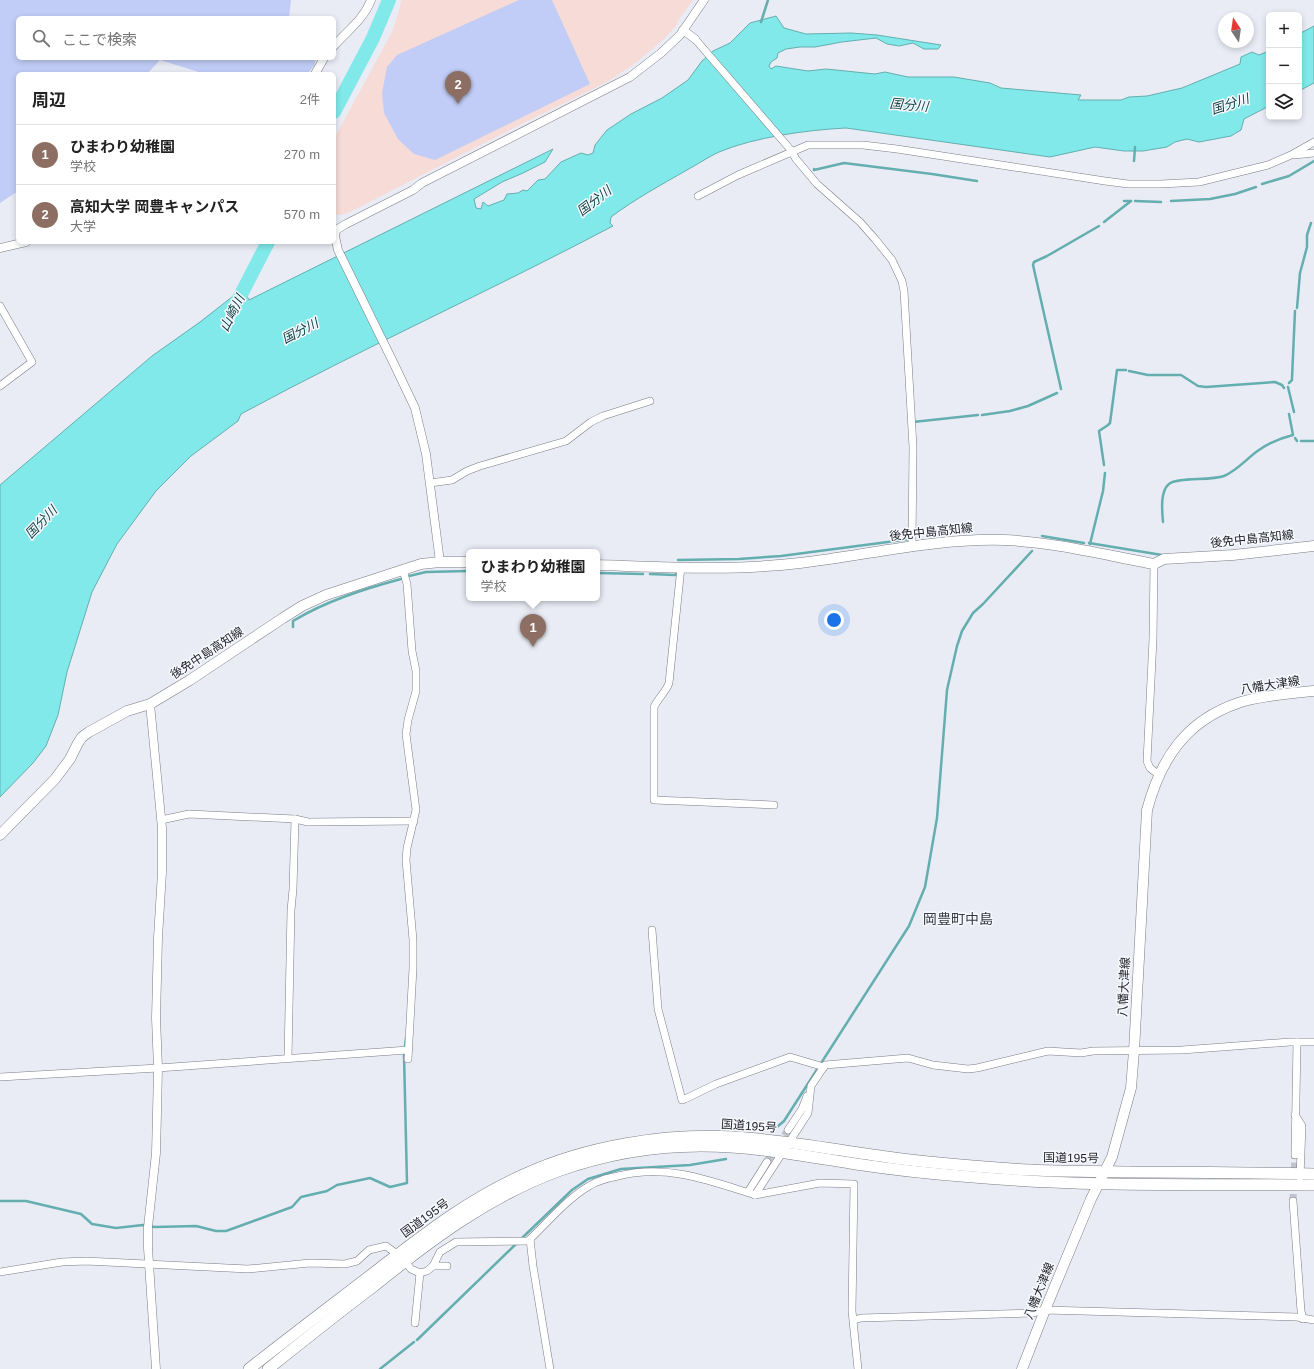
<!DOCTYPE html>
<html lang="ja">
<meta charset="utf-8">
<style>
:root{--surface:#fff;--page:#f6f6f6;--text:#222;--muted:#767676;--line:#e0e0e0;--accent:#7c3aed}
body{margin:0;font-family:Helvetica,"Noto Sans JP",sans-serif;background:var(--page);color:var(--text)}
.controls{position:absolute;right:12px;top:12px;display:grid;overflow:hidden;border-radius:6px;box-shadow:0 2px 6px #0003}
.controls button{width:36px;height:36px;display:grid;place-items:center;padding:0;border:0;border-bottom:1px solid var(--line);background:var(--surface);color:var(--text);font:20px sans-serif}
.compass{position:absolute;left:1218px;top:12px;width:36px;height:36px;border-radius:50%;background:var(--surface);box-shadow:0 2px 6px #0003;rotate:347deg}
.you{position:absolute;left:834px;top:620px;width:14px;height:14px;margin:-10px;border:3px solid #fff;border-radius:50%;background:#1a73e8;box-shadow:0 0 0 6px #1a73e833}
.badge{display:grid;place-items:center;width:26px;height:26px;border-radius:50%;background:var(--accent);color:#fff;font-size:13px;font-weight:700}
.pin{position:absolute;translate:-50% -33px;filter:drop-shadow(0 1px 2px #0008)}
.pin::after{content:'';position:absolute;top:21px;width:14px;height:12px;background:inherit;clip-path:polygon(0 0,100% 0,50% 100%)}
.popup{position:absolute;left:466px;top:549px;width:134px;height:52px;box-sizing:border-box;display:grid;place-content:center;border-radius:6px;background:var(--surface);filter:drop-shadow(0 1px 3px #0005);font-size:13px;white-space:nowrap;color:var(--muted)}
.popup b{font-size:15px;color:var(--text)}
.popup::after{content:'';position:absolute;left:50%;top:100%;margin-left:-8px;border:8px solid transparent;border-top-color:var(--surface)}
.list{margin:0;padding:0;list-style:none}
h2{display:flex;justify-content:space-between;align-items:center;height:52px;margin:0;padding:0 16px;font-size:17px}
h2 small{font-size:13px;font-weight:400;color:var(--muted)}
.list li{display:grid;grid-template-columns:26px 1fr auto;gap:12px;align-items:center;box-sizing:border-box;height:60px;padding:0 16px;border-top:1px solid var(--line)}
.list b{display:block;font-size:15px;white-space:nowrap}
.list p{margin:0;font-size:13px;white-space:nowrap;color:var(--muted)}
.list em{font-size:13px;font-style:normal;color:var(--muted)}
.icon{flex:none;width:22px;height:22px;fill:none;stroke:currentColor;stroke-width:2;stroke-linecap:round;stroke-linejoin:round}
.map{position:relative;flex:none;width:1314px;height:1369px;overflow:hidden}
.search{position:absolute;background:var(--surface);box-shadow:0 2px 6px #0003;left:16px;top:16px;width:320px;height:44px;display:flex;align-items:center;gap:10px;box-sizing:border-box;padding:0 14px;border-radius:6px;color:var(--muted);font-size:15px}
.panel{position:absolute;background:var(--surface);box-shadow:0 2px 6px #0003;left:16px;top:72px;width:320px;height:172px;border-radius:6px}
.map>svg:first-child{display:block}
.education{fill:#f6dbd7}
.green{fill:#c1cdf6}
.water{fill:#81e9e9;stroke:#64aeaf}
.lines{fill:none;stroke-linecap:round;stroke-linejoin:round}
.stream{stroke:#64aeaf;stroke-width:2.5}
.river{stroke:#81e9e9;stroke-width:14}
.minor-tunnel{stroke:#c1c4cc;stroke-width:7;stroke-dasharray:7 3.5;stroke-linecap:butt}
.minor-casing{stroke:#797c84;stroke-width:8}
.tertiary-casing{stroke:#797c84;stroke-width:9}
.secondary-casing{stroke:#797c84;stroke-width:11}
.trunk-casing{stroke:#797c84;stroke-width:12}
.minor{stroke:#fff;stroke-width:7}
.tertiary{stroke:#fff;stroke-width:8}
.secondary{stroke:#fff;stroke-width:10}
.trunk{stroke:#fff;stroke-width:11}
.labels{text-anchor:middle;dominant-baseline:central;stroke-width:3;stroke-linejoin:round;paint-order:stroke}
.street-label{font-size:12px;fill:#222327;stroke:#f7f9ff}
.water-label{font-size:13px;font-style:italic;fill:#124243;stroke:#f7f9ff}
.quarter-label{font-size:14px;fill:#383a41;stroke:#f7f9ff}
</style>
<div class="map">
<svg width="1314" height="1369" viewBox="0 0 1314 1369">
<rect width="100%" height="100%" fill="#e9ecf5"/>
<path class="education" d="M401,0H693L677,22L678,24L662,41L633,65L607,82L518,126L348,213L340,215L334,214V139L393,30L400,7Z"/>
<g class="green">
<path d="M0,0H291L289,18H18V58H316L314,66L307,74H205L160,60L147,74H18V191L0,203Z"/>
<path d="M519,0H552L590,84L435,160L414,154L398,139L384,113L382,93L387,67L397,55Z"/>
</g>
<g class="water">
<path d="M776,16L784,28L806,34L851,33L877,35L941,45L938,49H924L913,43L899,46L887,44L876,38L842,42L815,47H800L786,49L778,53L777,58L771,62L769,66L771,69L776,66L808,71L826,69L875,74L885,72L908,77H954L990,83L1001,88L1081,95L1078,100H1121L1129,97L1147,96L1182,88L1240,64L1241,57L1252,52L1259,55L1269,51V106L1244,119L1241,130L1231,136L1199,142L1187,139L1175,142L1167,147L1143,151H1124L1095,147L1050,157L846,128C807,130 755,137 719,152C708,157 698,164 687,170C661,185 635,199 611,217L610,223L613,226C490,291 363,348 241,414L238,421L191,456L156,491L117,544L92,592L67,672L58,715L46,746L33,763L0,797V485L152,356L200,322L232,297L247,296L249,300L553,149L545,162L523,173L502,182L474,199L476,208L481,209L483,202L488,206L504,200L507,194L518,193L523,190L527,191L538,180L545,179L561,162L581,153L588,155L593,153L595,145L607,130L631,114L662,98L688,80L702,61L713,51L730,43L750,23Z"/>
<path d="M1314,26V83L1299,91V34Z"/>
</g>
<g class="lines">
<g class="stream">
<path d="M761,22L768,0"/>
<path d="M1134,161L1135,147"/>
<path d="M814,169V170L844,163L932,174L977,181"/>
<path d="M1262,184L1289,176L1314,161"/>
<path d="M1124,201H1131"/>
<path d="M1135,201L1161,202"/>
<path d="M1171,201L1210,199L1235,194L1256,187"/>
<path d="M1104,222L1131,201"/>
<path d="M1297,308L1300,273L1307,247V235L1311,223"/>
<path d="M1129,371L1148,375H1181L1198,386L1206,387L1275,382L1282,385L1284,388"/>
<path d="M1289,383L1292,380V378L1295,311"/>
<path d="M1288,387L1294,412"/>
<path d="M1061,389L1033,265L1034,262L1047,256L1099,226"/>
<path d="M982,415L1010,411L1028,406L1057,393"/>
<path d="M913,422L978,415"/>
<path d="M1295,438L1297,441"/>
<path d="M1301,441H1314"/>
<path d="M1104,465L1099,431L1108,425L1110,423L1117,370H1126"/>
<path d="M1163,522C1162,511 1160,491 1169,484C1177,477 1210,481 1224,476C1238,470 1247,458 1259,450C1269,443 1281,438 1293,435L1289,414"/>
<path d="M1042,536L1084,543"/>
<path d="M1089,543L1162,555"/>
<path d="M1090,544L1103,491L1105,473"/>
<path d="M678,560L739,559L781,556L903,540L909,539V536"/>
<path d="M597,573L643,574"/>
<path d="M650,574L675,575L676,574"/>
<path d="M409,576L426,572L469,571"/>
<path d="M293,627V621C326,601 364,589 401,579"/>
<path d="M777,1127L784,1121L909,926L925,887L937,818L947,690L957,646L962,631L973,613L983,604L1032,551"/>
<path d="M0,1201H26L81,1214L92,1224L116,1228L143,1225L155,1227L196,1226L216,1231H226L292,1207L301,1197L327,1191L337,1185L370,1178L390,1187L407,1183L404,1055L406,1038"/>
<path d="M521,1239L572,1190L588,1179L621,1169L690,1165L726,1159"/>
<path d="M417,1340L517,1243"/>
<path d="M380,1369L414,1342"/>
</g>
<g class="river">
<path d="M334,112L373,38L389,0"/>
<path d="M231,314L268,242"/>
</g>
<g class="minor-tunnel">
<path d="M767,1162L788,1130"/>
<path d="M1293,1201L1295,1155"/>
</g>
<defs>
<g id="minor">
<path d="M695,39L790,149L796,159L817,184L860,222L875,239L892,260L902,281L904,291L913,447L912,546"/>
<path d="M1294,155L1314,153"/>
<path d="M698,196L738,175L808,145H863L897,149L1105,181L1128,184H1161L1199,182L1268,165L1291,155L1314,142"/>
<path d="M0,306L32,362L0,386"/>
<path d="M430,483L452,480L467,471L480,466L566,441L591,422L603,416L650,401"/>
<path d="M1154,564L1153,639L1147,761L1150,768L1159,775"/>
<path d="M681,567L669,683C666,692 658,698 654,707V800L774,805"/>
<path d="M403,570L407,584L412,651L416,671V691L408,720L406,734L416,810L407,848L406,860L413,940V968L408,1059"/>
<path d="M161,820L189,814L295,819L308,822L414,821"/>
<path d="M652,930L658,1009L682,1100L685,1099L716,1084L790,1057L824,1067"/>
<path d="M288,1058L291,910L293,889L295,819"/>
<path d="M0,1077L158,1068L408,1050"/>
<path d="M1295,1115L1302,1126L1300,1177"/>
<path d="M788,1130L802,1109L807,1096"/>
<path d="M1295,1155L1297,1042"/>
<path d="M748,1192L767,1162"/>
<path d="M755,1195L820,1183L854,1184L852,1311L858,1369"/>
<path d="M1293,1201L1301,1311L1303,1319"/>
<path d="M433,1266H447"/>
<path d="M0,1272L62,1262L86,1261L248,1269L310,1263L345,1264L357,1261L369,1250L386,1246L401,1257L411,1269L420,1273L427,1271L433,1266L440,1252L456,1242L530,1241"/>
<path d="M854,1320L861,1318L1032,1313L1045,1310L1297,1317L1314,1320"/>
<path d="M415,1323L420,1273"/>
<path d="M550,1369L533,1266L530,1239C549,1221 567,1199 589,1186C598,1180 608,1178 618,1176C667,1164 708,1180 755,1195L808,1113L811,1086L825,1065L908,1058L933,1065L968,1069L977,1068L1048,1051L1081,1053L1093,1051L1182,1050L1290,1042H1314"/>
</g>
<g id="tertiary">
<path d="M683,30L695,39"/>
<path d="M334,46C347,31 364,19 371,0"/>
<path d="M315,74L324,58"/>
<path d="M0,248L26,242"/>
<path d="M440,562L426,454L415,408L394,364L338,250L335,236L336,230L346,224L413,190L422,183L630,77L661,53L680,35L704,0"/>
<path d="M150,704L162,828V872L158,938L156,1018L158,1068L157,1113L156,1153L148,1227V1248L156,1369"/>
</g>
<g id="secondary">
<path d="M597,565C664,567 733,571 800,563C868,555 935,538 1004,540C1054,542 1105,555 1154,564L1164,559L1233,555L1314,546"/>
<path d="M0,835L55,779L70,759L78,743L82,737L89,732L127,711L150,704L190,680L283,618L302,606L326,595L421,564L440,562H469"/>
<path d="M1022,1369L1045,1310L1091,1199L1112,1157L1131,1088L1134,1051L1147,810C1161,758 1186,721 1238,703C1258,696 1292,693 1314,691"/>
</g>
<g id="trunk">
<path d="M249,1369C292,1335 336,1302 380,1268C426,1233 469,1199 523,1175C586,1146 665,1133 734,1137C785,1140 836,1150 887,1157C928,1163 970,1166 1012,1169C1052,1172 1091,1171 1131,1172C1192,1172 1253,1173 1314,1174"/>
<path d="M268,1369C303,1341 338,1313 374,1286C431,1240 488,1197 558,1171C603,1155 653,1146 701,1146C753,1146 805,1156 856,1164C895,1170 934,1174 973,1177C1086,1187 1200,1184 1314,1185"/>
</g>
</defs>
<use href="#minor" class="minor-casing"/>
<use href="#tertiary" class="tertiary-casing"/>
<use href="#secondary" class="secondary-casing"/>
<use href="#trunk" class="trunk-casing"/>
<use href="#minor" class="minor"/>
<use href="#tertiary" class="tertiary"/>
<use href="#secondary" class="secondary"/>
<use href="#trunk" class="trunk"/>
</g>
<g class="labels">
<g class="street-label">
<text transform="translate(931 532) rotate(-6)">後免中島高知線</text>
<text transform="translate(1252 539) rotate(-6)">後免中島高知線</text>
<text transform="translate(207 653) rotate(-33)">後免中島高知線</text>
<text transform="translate(1270 685) rotate(-9)">八幡大津線</text>
<text transform="translate(1124 987) rotate(-87)">八幡大津線</text>
<text transform="translate(749 1126) rotate(4)">国道195号</text>
<text transform="translate(1071 1158) rotate(1)">国道195号</text>
<text transform="translate(425 1218) rotate(-36)">国道195号</text>
<text transform="translate(1039 1291) rotate(-68)">八幡大津線</text>
</g>
<g class="water-label">
<text transform="translate(1230 104) rotate(-18)">国分川</text>
<text transform="translate(909 105) rotate(5)">国分川</text>
<text transform="translate(594 201) rotate(-38)">国分川</text>
<text transform="translate(232 313) rotate(-63)">山崎川</text>
<text transform="translate(300 331) rotate(-27)">国分川</text>
<text transform="translate(41 522) rotate(-46)">国分川</text>
</g>
<g class="quarter-label">
<text x="958" y="919">岡豊町中島</text>
</g>
</g>
</svg>
<div class="controls">
<button>+</button>
<button>−</button>
<button><svg class="icon" aria-label="layers" viewBox="0 0 24 24"><path d="M12 4l9 5-9 5-9-5zM3 14l9 5 9-5"/></svg></button>
</div>
<svg class="compass" viewBox="-18 -18 36 36"><path d="M0-13l5 13h-10z" fill="#e53935"/><path d="M0 13l5-13h-10z" fill="#767676"/></svg>
<div class="you"></div>
<div class="pin badge" style="left:533px;top:647px;background:#8d6e63">1</div>
<div class="popup"><b>ひまわり幼稚園</b>学校</div>
<div class="pin badge" style="left:458px;top:104px;background:#8d6e63">2</div>
<div class="search"><svg class="icon" aria-label="search" viewBox="0 0 24 24"><circle cx="10" cy="10" r="6"/><path d="M15 15l6 6"/></svg>ここで検索</div>
<section class="panel">
<h2>周辺<small>2件</small></h2>
<ul class="list">
<li><span class="badge" style="background:#8d6e63">1</span><div><b>ひまわり幼稚園</b><p>学校</p></div><em>270 m</em></li>
<li><span class="badge" style="background:#8d6e63">2</span><div><b>高知大学 岡豊キャンパス</b><p>大学</p></div><em>570 m</em></li>
</ul>
</section>
</div>
